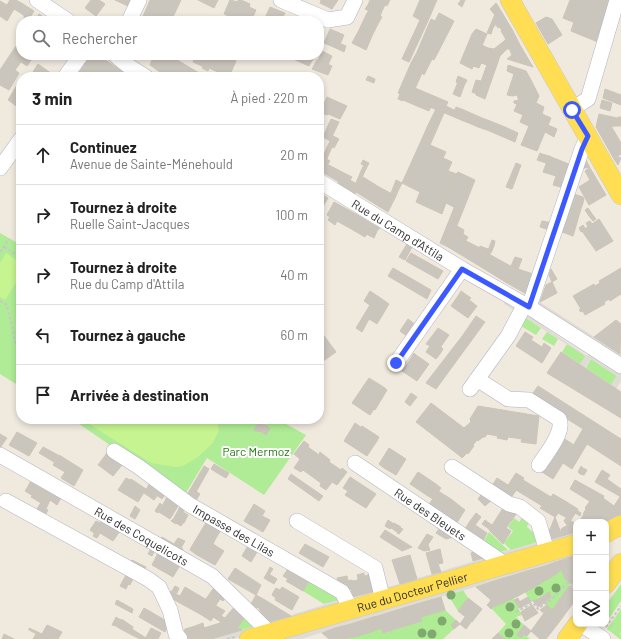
<!DOCTYPE html>
<html lang="fr">
<meta charset="utf-8">
<style>
:root{--surface:#fff;--page:#f2f2f2;--text:#222;--muted:#767676;--line:#e0e0e0}
body{margin:0;font-family:Barlow,sans-serif;background:var(--page);color:var(--text)}
.controls{position:absolute;right:12px;bottom:12px;display:grid;overflow:hidden;border-radius:8px;box-shadow:0 2px 6px #0003}
.controls button{width:36px;height:36px;display:grid;place-items:center;padding:0;border:0;border-bottom:1px solid var(--line);background:var(--surface);color:var(--text);font:20px sans-serif}
.stop{position:absolute;width:12px;height:12px;margin:-9px;border:3px solid #3c59ff;border-radius:50%;background:#fff}
.stop.end{background:#3c59ff;border-color:#fff;box-shadow:0 1px 4px #0008}
.list{margin:0;padding:0;list-style:none}
h2{display:flex;justify-content:space-between;align-items:center;height:52px;margin:0;padding:0 16px;font-size:17px}
h2 small{font-size:13px;font-weight:400;color:var(--muted)}
.list li{display:grid;grid-template-columns:26px 1fr auto;gap:12px;align-items:center;box-sizing:border-box;height:60px;padding:0 16px;border-top:1px solid var(--line)}
.list b{display:block;font-size:15px;white-space:nowrap}
.list p{margin:0;font-size:13px;white-space:nowrap;color:var(--muted)}
.list em{font-size:13px;font-style:normal;color:var(--muted)}
.icon{flex:none;width:22px;height:22px;fill:none;stroke:currentColor;stroke-width:2;stroke-linecap:round;stroke-linejoin:round}
.map{position:relative;flex:none;width:621px;height:639px;overflow:hidden}
.search{position:absolute;background:var(--surface);box-shadow:0 2px 6px #0003;left:16px;top:16px;width:308px;height:44px;display:flex;align-items:center;gap:10px;box-sizing:border-box;padding:0 14px;border-radius:16px;color:var(--muted);font-size:15px}
.panel{position:absolute;background:var(--surface);box-shadow:0 2px 6px #0003;left:16px;top:72px;width:308px;height:352px;border-radius:16px}
.map>svg:first-child{display:block}
.green{fill:#afec95}
.pitch{fill:#c6f490}
.plaza{fill:#dfdcd6}
.building{fill:#cbc6bd;stroke:#ccc5b7}
.lines{fill:none;stroke-linecap:round;stroke-linejoin:round}
.minor-casing{stroke:#b2b4c2;stroke-width:16}
.major-casing{stroke:#c8c8c8;stroke-width:20}
.path{stroke:#c8c8c8;stroke-width:2;stroke-dasharray:3 2;stroke-linecap:butt}
.minor{stroke:#fff;stroke-width:15}
.major{stroke:#ffde54;stroke-width:19}
.tree{fill:#7fa96e}
.route{stroke:#3c59ff;stroke-width:5}
.labels{text-anchor:middle;dominant-baseline:central;stroke-width:4;stroke-linejoin:round;paint-order:stroke}
.street-label{font-size:12px;fill:#2d2d2d;stroke:#fff}
.park-label{font-size:12px;fill:#237412;stroke:#fff}
</style>
<div class="map">
<svg width="621" height="639" viewBox="0 0 621 639">
<rect width="100%" height="100%" fill="#f0e9de"/>
<g class="green">
<path d="M0,233L21,245V387L0,374Z"/>
<path d="M526,318L541,328L536,335L521,326Z"/>
<path d="M547,332L558,339L554,346L542,339Z"/>
<path d="M567,344L586,356L580,364L562,352Z"/>
<path d="M591,359L617,376L611,385L586,368Z"/>
<path d="M72,419H277L306,435L264,495L207,458L184,496Z"/>
<path d="M523,516L529,521L527,527L534,533L538,542L511,550L504,543L513,531L508,527L514,518L519,522Z"/>
<path d="M489,532L508,550L496,553L482,544Z"/>
<path d="M562,570L565,579L571,583L552,610L544,603L551,597L549,592L531,602L525,592Z"/>
<path d="M311,578L343,599L324,604L303,591Z"/>
<path d="M621,584V601L606,623V605Z"/>
<path d="M463,590L468,598L458,611L448,595Z"/>
<path d="M513,598L522,615L516,617L524,625L517,635L521,638L524,634L530,639H505L498,633L506,624L491,608Z"/>
<path d="M621,609V632L620,634L621,635V639H620L607,629Z"/>
<path d="M445,610L456,620L451,625L454,629L443,639H347L382,628L384,633L422,621L421,617Z"/>
<path d="M246,615L259,625L242,630L238,627Z"/>
</g>
<g class="pitch">
<path d="M6,253L21,263V275L5,300L0,297V263Z"/>
<path d="M81,419H217L219,431L212,444L198,457L183,466L175,467L151,463Z"/>
</g>
<g class="plaza">
<path d="M506,300L544,322L543,326L587,356L592,352L599,357L598,361L615,372L617,369L621,371V381L616,389L611,385L617,376L591,359L585,368L580,365L585,356L504,304Z"/>
<path d="M538,301L621,354V357L537,304Z"/>
<path d="M576,532V539L501,561L492,555Z"/>
<path d="M576,547V555L545,566L301,639H268Z"/>
<path d="M491,556L499,562L384,596L382,589Z"/>
<path d="M343,599L348,606L267,628L265,623Z"/>
<path d="M259,625L264,630L234,639H209Z"/>
</g>
<g class="building">
<path d="M10,0H16L23,4L19,12L7,5Z"/>
<path d="M91,0H99L105,4L96,16L85,8Z"/>
<path d="M115,0H131L128,6Z"/>
<path d="M150,0H181L171,21H141Z"/>
<path d="M198,0H218L214,8Z"/>
<path d="M230,0L238,2V0H241L250,4L249,7L256,10L251,21H240L224,14Z"/>
<path d="M321,0H338L332,9L320,3Z"/>
<path d="M370,0H390L387,6L385,5L382,11L368,5Z"/>
<path d="M420,0H428L420,20L413,16Z"/>
<path d="M428,0H437L427,23L420,20Z"/>
<path d="M461,0H465L462,7L458,4Z"/>
<path d="M570,0H590L607,7L600,33L563,18Z"/>
<path d="M590,0H609L607,7Z"/>
<path d="M0,1L7,5L0,16Z"/>
<path d="M496,3L498,6L495,15L490,9Z"/>
<path d="M23,4L34,11L29,19L19,12Z"/>
<path d="M7,5L14,9L7,21L0,16Z"/>
<path d="M368,5L382,11L380,16L365,9Z"/>
<path d="M498,6L510,26L502,31L500,27L498,28L493,19Z"/>
<path d="M270,7L285,13L281,21L274,18L273,21L264,20Z"/>
<path d="M369,10L382,17L379,22L366,15Z"/>
<path d="M439,13L454,21L450,29L435,21Z"/>
<path d="M39,14L42,16L49,21H35Z"/>
<path d="M366,15L379,22L372,36L359,30Z"/>
<path d="M25,16L29,19L28,21H22Z"/>
<path d="M546,17L552,19L562,35L548,44L536,23Z"/>
<path d="M291,18L299,21H290Z"/>
<path d="M431,19L441,24L425,56L417,52Z"/>
<path d="M493,19L496,24L493,28L490,26Z"/>
<path d="M420,20L427,23L409,62L402,59Z"/>
<path d="M574,22L600,33L598,42L571,31Z"/>
<path d="M441,24L450,29L434,60L425,56Z"/>
<path d="M490,26L493,28L491,34L487,33Z"/>
<path d="M510,26L512,29L520,45L511,48L501,31Z"/>
<path d="M330,29L344,35L338,49L324,43Z"/>
<path d="M476,29L487,34L472,69L460,63L472,34Z"/>
<path d="M359,30L372,36L366,50L352,43Z"/>
<path d="M506,39L511,48H509L510,49H507L503,42Z"/>
<path d="M503,42V43L496,55L486,51L488,48L494,49Z"/>
<path d="M503,43L507,49L500,56L496,55Z"/>
<path d="M341,44L346,46L344,52L338,49Z"/>
<path d="M482,45L488,48L486,51L481,49Z"/>
<path d="M520,45L533,67L507,59L512,55L509,48Z"/>
<path d="M16,46L21,48V55L34,56L27,66L21,62L15,70L19,73L9,90L0,85V70Z"/>
<path d="M480,49L491,53L487,65L475,61Z"/>
<path d="M322,51L332,56L328,65L318,61Z"/>
<path d="M417,52L432,59L426,71L411,63Z"/>
<path d="M491,53L500,56L498,62L489,59Z"/>
<path d="M90,55H98L123,72L119,77H101L84,65Z"/>
<path d="M154,55H169L199,73L197,77H167L150,65Z"/>
<path d="M196,55H208L202,66L193,62Z"/>
<path d="M208,55H223L236,61L229,77L209,68L208,71L202,68Z"/>
<path d="M284,55H304L313,59L309,66Z"/>
<path d="M307,55H314L313,59L307,56Z"/>
<path d="M489,59L498,62L493,76L484,73Z"/>
<path d="M317,60L332,66L328,75L312,69Z"/>
<path d="M475,61L481,63L479,68L473,66Z"/>
<path d="M411,63L426,71L424,75L422,73L411,98L398,93Z"/>
<path d="M38,64L52,74L49,77H35L31,75Z"/>
<path d="M84,65L95,73L92,77H76Z"/>
<path d="M508,65L526,71L531,80L525,85L520,83L519,85L511,83L514,74L507,71Z"/>
<path d="M123,72L128,77H129H119Z"/>
<path d="M484,73L493,76L485,99L476,95Z"/>
<path d="M368,76L375,79L374,83L366,80Z"/>
<path d="M458,76L467,80L464,86L456,82Z"/>
<path d="M476,80L481,81L479,88L474,86Z"/>
<path d="M531,80L539,96L519,101L517,95L512,96L507,95L511,83L519,85L520,83L525,85Z"/>
<path d="M458,82L464,86L460,97L453,94Z"/>
<path d="M17,85L21,88V102L18,107L8,100Z"/>
<path d="M474,86L479,88L477,94L472,92Z"/>
<path d="M415,88L434,96L430,107L411,98Z"/>
<path d="M605,89L621,95V105L603,98Z"/>
<path d="M400,94L405,96L403,101L398,99Z"/>
<path d="M405,96L419,102L417,106L403,100Z"/>
<path d="M434,96L448,102L446,106L454,110L452,116L430,107Z"/>
<path d="M539,96L536,103L544,107L542,114L551,118L548,125L557,129L554,137L545,132L537,151L521,145L529,126L520,122L523,115L514,111L517,104L514,103V101Z"/>
<path d="M327,97L347,106L340,119L328,114L327,115L320,112Z"/>
<path d="M602,100L612,103L610,111L600,108Z"/>
<path d="M419,102L431,107L429,111L417,106Z"/>
<path d="M456,107L464,110L461,120L452,116Z"/>
<path d="M436,109L444,113L430,145L421,141L425,132L431,134L434,126L429,123Z"/>
<path d="M464,110L473,114L469,123L461,120Z"/>
<path d="M473,114L482,118L478,127L469,123Z"/>
<path d="M599,114L617,118L616,126L596,127Z"/>
<path d="M618,117H621V126H616Z"/>
<path d="M482,118L490,121L487,130L478,127Z"/>
<path d="M331,119L339,122L330,141L323,137Z"/>
<path d="M490,121L505,127L501,136L487,130Z"/>
<path d="M429,123L434,126L431,134L425,132Z"/>
<path d="M606,126H611L617,136L612,138Z"/>
<path d="M606,126L612,138L605,143L596,127Z"/>
<path d="M505,127L518,133L515,142L501,136Z"/>
<path d="M333,136L339,139L334,148L328,145Z"/>
<path d="M617,136L621,143V154L614,159L605,143Z"/>
<path d="M421,141L446,152L443,158L452,162L448,171L454,173L453,176L442,214L416,202L420,192L402,183Z"/>
<path d="M328,145L332,147L325,163L321,161Z"/>
<path d="M540,153L542,154L540,161L537,160Z"/>
<path d="M542,154L549,156L546,163L540,161Z"/>
<path d="M549,156L571,165L564,188L553,185L556,176L543,172Z"/>
<path d="M618,157L621,158L618,165L614,159Z"/>
<path d="M326,159L330,161L328,164L325,163Z"/>
<path d="M363,160L369,163L367,167L361,164Z"/>
<path d="M586,160L590,168H583Z"/>
<path d="M321,161L344,173L339,182L319,170Z"/>
<path d="M516,163L521,165L512,189L506,187Z"/>
<path d="M364,165L367,167L364,173L361,171Z"/>
<path d="M590,168L606,195L589,205L579,187L590,180L585,171Z"/>
<path d="M361,171L364,173L359,185L356,183Z"/>
<path d="M458,172L475,180L462,213L454,208V207L446,203L442,213L451,185L454,173L456,174Z"/>
<path d="M344,173L352,177L350,180L342,176Z"/>
<path d="M342,176L359,185L356,192L339,182Z"/>
<path d="M363,177L379,187L372,202L356,192Z"/>
<path d="M396,180L402,183L398,191L393,188Z"/>
<path d="M339,182L356,192L355,194L338,184Z"/>
<path d="M379,187L396,196L388,212L372,202Z"/>
<path d="M393,188L398,191L396,196L391,193Z"/>
<path d="M321,194L328,198L319,213V199Z"/>
<path d="M574,194L583,197L584,199L583,203L573,200Z"/>
<path d="M573,200L583,203L580,212L570,209Z"/>
<path d="M334,202L361,217L353,230L337,221L335,225L328,220L330,217L327,215Z"/>
<path d="M454,208L462,213L448,247L440,243Z"/>
<path d="M588,208L592,214L589,216L585,210Z"/>
<path d="M570,209L580,212L576,226L565,223Z"/>
<path d="M592,214L596,219L593,221L589,216Z"/>
<path d="M361,217L374,225L368,235L367,234L365,237L353,230Z"/>
<path d="M599,219L613,241L596,251L582,231Z"/>
<path d="M542,221L553,223L550,230L540,227Z"/>
<path d="M590,221L592,224L588,227L586,223Z"/>
<path d="M565,223L576,226L573,236L562,232Z"/>
<path d="M374,225L380,228L377,231L372,228Z"/>
<path d="M583,225L585,228L581,232L579,228Z"/>
<path d="M457,226L464,230L463,234L468,237L464,244L456,240L459,232L455,230Z"/>
<path d="M372,228L377,231L374,238L368,235Z"/>
<path d="M455,230L459,232L456,240L468,247L463,256L448,247Z"/>
<path d="M492,240L495,241L494,246L491,253L489,254L487,253Z"/>
<path d="M466,241L480,248L478,253L464,244Z"/>
<path d="M407,244L412,247L405,260L399,257Z"/>
<path d="M480,246L488,249L481,267L463,256L468,247L478,253Z"/>
<path d="M411,253L443,271L438,279L406,261Z"/>
<path d="M487,253L514,268L507,283L481,267Z"/>
<path d="M515,257L522,259L518,269L536,275L528,295L507,283L514,268L511,266Z"/>
<path d="M393,268L431,290L427,299L388,276Z"/>
<path d="M621,268V294L610,301L609,299L604,302L605,304L585,315L583,311L581,312L579,310L581,309L573,296L594,284L595,286L600,283L599,281Z"/>
<path d="M551,269L557,279L552,282L549,275Z"/>
<path d="M552,282L557,293L540,302L546,285Z"/>
<path d="M370,291L376,295L370,305L364,301Z"/>
<path d="M461,291L471,298L469,300L460,293Z"/>
<path d="M460,293L477,306L468,318L451,306Z"/>
<path d="M376,295L389,304L377,324L369,319L362,332L356,328Z"/>
<path d="M476,316L485,322L436,389L426,383L463,335Z"/>
<path d="M408,319L416,325L408,337L400,331Z"/>
<path d="M616,320L621,324L620,354L594,337Z"/>
<path d="M438,328L449,335L437,352L440,354L436,359L426,352L430,346L426,344Z"/>
<path d="M319,329L336,352L319,364Z"/>
<path d="M525,332L533,337L531,340L542,347L544,343L551,348L542,363L516,346Z"/>
<path d="M441,347L443,349L440,354L437,352Z"/>
<path d="M561,352L621,392V418L547,373Z"/>
<path d="M414,353L416,355L409,365L407,364Z"/>
<path d="M416,355L429,364L417,381L402,371L407,364L409,365Z"/>
<path d="M369,378L385,388L372,408L374,409L370,415L352,403Z"/>
<path d="M538,386L621,439V453L531,396Z"/>
<path d="M385,388L387,390L375,410L372,408Z"/>
<path d="M411,393L417,397L410,406L405,402Z"/>
<path d="M431,403L464,428L471,422L470,419L478,406L539,416L536,444L521,442L522,439L508,437L507,440L497,438L498,436L487,434L485,437H483L475,432L460,456L416,422Z"/>
<path d="M259,422L264,425L259,432L254,430Z"/>
<path d="M355,423L362,428L360,429L377,441L367,456L344,441Z"/>
<path d="M264,425L270,428L266,435L260,431Z"/>
<path d="M362,426L379,437L377,441L360,429Z"/>
<path d="M583,429L621,453V466L587,444L572,469L563,463Z"/>
<path d="M17,432L37,443L29,456L9,445Z"/>
<path d="M475,432L483,437L478,441L477,440L473,445L474,446L468,454L467,453L462,458L460,456Z"/>
<path d="M0,434L7,438L0,448Z"/>
<path d="M563,438L574,445L553,479L542,472Z"/>
<path d="M304,441L309,445L308,447L319,455L320,452L330,460L329,462L341,470L342,468L347,472L337,485L332,482L326,490L320,486L321,483L303,470L301,472L294,468L300,459L294,454Z"/>
<path d="M43,447L58,455L54,462L39,453Z"/>
<path d="M389,448L406,459L396,475L391,472L392,470L386,466L384,468L379,464Z"/>
<path d="M107,453L110,455L101,467L98,465Z"/>
<path d="M59,455L83,470L74,486L61,478L65,472L53,465Z"/>
<path d="M110,455L122,465L113,476L101,467Z"/>
<path d="M214,464L222,469L219,474L211,469Z"/>
<path d="M204,466L209,469L196,492L191,488Z"/>
<path d="M386,466L392,470L391,472L384,468Z"/>
<path d="M581,466L583,468L580,474L578,472Z"/>
<path d="M583,468L587,470L584,475L580,474Z"/>
<path d="M222,469L229,473L226,478L219,474Z"/>
<path d="M602,470L610,475L607,479L621,489V497L595,482Z"/>
<path d="M418,472L436,484L428,496L410,484Z"/>
<path d="M516,473L524,478L509,501L501,496Z"/>
<path d="M291,474L323,496L319,501L288,479Z"/>
<path d="M350,477L376,494L368,505L363,502L361,505L345,495L348,491L343,488Z"/>
<path d="M126,478L130,480L131,479L146,489L138,502L118,490Z"/>
<path d="M497,478L508,485L501,496L490,489Z"/>
<path d="M32,479L49,489L44,498L27,488Z"/>
<path d="M523,480L551,497L553,494L565,501L557,515L516,490Z"/>
<path d="M575,480L604,496L603,498L614,506L620,497H621V517L619,519L570,489Z"/>
<path d="M151,481L167,492L162,499L147,488Z"/>
<path d="M436,484L441,488L433,499L428,496Z"/>
<path d="M27,488L35,493L33,496L25,491Z"/>
<path d="M147,488L157,496L154,500L144,493Z"/>
<path d="M191,488L200,494L195,502L186,496Z"/>
<path d="M49,489L62,496L57,505L50,500L46,509L48,510L43,519L34,514Z"/>
<path d="M438,491L451,499L440,514L428,506Z"/>
<path d="M484,491L494,498L485,506L478,499Z"/>
<path d="M35,493L44,498L41,503L31,497Z"/>
<path d="M167,497L174,501L173,503L178,506L170,519L159,512Z"/>
<path d="M451,499L465,510L456,524L440,514Z"/>
<path d="M565,501L578,509L571,520L558,513Z"/>
<path d="M590,501L596,504L591,512L585,508Z"/>
<path d="M363,502L368,505L366,508L361,505Z"/>
<path d="M160,503L162,505L158,513L155,511Z"/>
<path d="M182,503L187,506L183,512L188,515L184,523L174,518Z"/>
<path d="M254,504L265,511L262,516L270,520L263,532L244,521Z"/>
<path d="M596,504L619,519L606,523L599,522L583,514L586,509L591,512Z"/>
<path d="M505,505L517,513L506,528L511,531L503,544L489,530Z"/>
<path d="M135,506L140,510L135,519L130,516Z"/>
<path d="M542,506L557,515L555,517L540,508Z"/>
<path d="M577,510L581,513L580,516L575,513Z"/>
<path d="M476,513L481,517L475,525L470,521Z"/>
<path d="M584,514L587,515L599,522H579Z"/>
<path d="M103,517L122,528L113,541L100,533L97,538L93,536Z"/>
<path d="M555,517L562,536L551,539L548,534Z"/>
<path d="M174,518L178,520L176,524L171,521Z"/>
<path d="M566,518L573,522L567,525L564,521Z"/>
<path d="M178,520L183,523L181,526L176,523Z"/>
<path d="M388,520L394,524L390,529L385,526Z"/>
<path d="M485,520L492,525L489,529L482,524Z"/>
<path d="M96,521L100,523L94,533L90,530Z"/>
<path d="M207,521L221,530L216,538L213,536L208,544L211,546V547L222,554L215,565L197,555L199,551L192,546Z"/>
<path d="M470,521L475,525L468,535L463,532Z"/>
<path d="M573,522L576,527V532L562,536L561,529Z"/>
<path d="M394,523L401,527L397,532L391,528Z"/>
<path d="M442,525L457,536L446,539L436,533Z"/>
<path d="M475,525L487,533L481,544L468,535Z"/>
<path d="M400,528L403,529L399,534L397,533Z"/>
<path d="M385,530L412,547L402,551L380,537Z"/>
<path d="M427,534L433,537L424,551L418,548Z"/>
<path d="M213,536L216,538L213,544L224,551L222,554L211,547V546L208,544Z"/>
<path d="M162,537L174,544L178,538L185,541L181,548L183,549L180,554L158,543Z"/>
<path d="M250,542L260,547L251,562L242,556Z"/>
<path d="M305,544L329,557L323,567L299,553Z"/>
<path d="M153,545L156,547L152,556L148,554Z"/>
<path d="M428,545L430,550L424,551Z"/>
<path d="M192,546L199,551L197,555L190,550Z"/>
<path d="M440,549L443,563L438,564L441,572L432,574L426,553Z"/>
<path d="M480,550L487,557L473,561L471,553Z"/>
<path d="M158,553L180,565L173,577L152,565Z"/>
<path d="M410,555L417,579L400,584L392,560Z"/>
<path d="M576,555V587L565,579L559,561Z"/>
<path d="M132,560L146,567L142,575L128,567Z"/>
<path d="M559,561L562,570L550,578L545,566Z"/>
<path d="M545,566L550,578L544,581L538,568Z"/>
<path d="M270,567L273,569L269,575L267,573Z"/>
<path d="M235,568L261,585L256,595L228,579Z"/>
<path d="M288,568L311,578L307,584L286,572Z"/>
<path d="M538,568L544,581L533,588L527,571Z"/>
<path d="M527,571L533,588L518,596L511,576Z"/>
<path d="M286,572L307,584L303,591L286,581L288,579L283,576Z"/>
<path d="M267,573L277,579L274,584L264,578Z"/>
<path d="M364,573V576L358,578L357,575Z"/>
<path d="M371,574L376,591L353,597L351,589L346,590L336,584L351,580L353,581L358,580V578Z"/>
<path d="M126,575L133,579L130,585L128,584L126,589L120,586Z"/>
<path d="M347,576L348,581L339,584L337,578Z"/>
<path d="M511,576L518,596L503,603L497,580Z"/>
<path d="M497,580L503,603L493,607L489,603L491,600L476,587Z"/>
<path d="M217,583L221,588L212,603L206,599Z"/>
<path d="M175,586L179,588L177,593L172,591Z"/>
<path d="M569,586L576,591V599L560,621L550,613Z"/>
<path d="M185,587L190,590L185,599L180,596Z"/>
<path d="M282,587L299,597L295,604L274,591L276,588L280,590Z"/>
<path d="M221,588L228,594L223,601L215,596Z"/>
<path d="M190,590L212,603L213,604L209,610L196,603L195,605L185,599Z"/>
<path d="M171,591L180,596L178,602L168,596Z"/>
<path d="M274,591L295,604L292,610L275,600L276,598L272,595Z"/>
<path d="M549,592L551,597L544,603L540,598Z"/>
<path d="M256,595L265,600L257,608L251,604Z"/>
<path d="M180,596L195,605L196,603L204,607L200,614L178,602Z"/>
<path d="M215,596L220,599L216,605L211,603Z"/>
<path d="M441,597L445,610L428,615L424,602Z"/>
<path d="M528,597L531,602L522,607L519,602Z"/>
<path d="M468,598L482,609L472,622L458,611Z"/>
<path d="M518,598L522,607L519,608L514,600Z"/>
<path d="M540,598L544,603L538,607L533,601Z"/>
<path d="M117,600L133,609L132,613L115,604Z"/>
<path d="M265,600L291,616L265,623L258,606Z"/>
<path d="M424,602L428,615L421,617L417,604Z"/>
<path d="M489,603L493,607L491,609L487,605Z"/>
<path d="M213,604L225,611L221,616L225,618L224,619L209,610Z"/>
<path d="M417,604L422,621L402,627L397,610Z"/>
<path d="M236,605L246,615L238,627L224,619Z"/>
<path d="M532,605L538,613L525,621L521,612Z"/>
<path d="M547,605L552,610L550,613L543,608Z"/>
<path d="M204,607L215,614L211,621L200,614Z"/>
<path d="M144,608L170,623L165,632L139,617Z"/>
<path d="M543,608L549,613L546,615L540,610Z"/>
<path d="M397,610L402,627L383,633L378,616Z"/>
<path d="M549,612L560,621L546,639H540L531,631L544,613L546,615Z"/>
<path d="M215,614L223,618L221,622L213,617Z"/>
<path d="M378,616L382,628L376,630L373,617Z"/>
<path d="M116,617L119,619L116,626L112,625Z"/>
<path d="M373,617L376,630L371,632L367,619Z"/>
<path d="M465,617L471,622L466,629L460,624Z"/>
<path d="M119,619L123,620L119,628L116,626Z"/>
<path d="M223,619L242,630L211,639H206L204,628L220,623Z"/>
<path d="M367,619L371,632L355,637L351,624Z"/>
<path d="M123,620L133,627L130,634L119,628Z"/>
<path d="M456,620L460,624L454,629L451,625Z"/>
<path d="M203,623L204,628L194,631L192,627Z"/>
<path d="M351,624L355,637L343,639L335,628Z"/>
<path d="M47,625L62,632L58,639H46L29,630V628L42,634Z"/>
<path d="M524,625L531,631L527,636L524,634L521,638L517,635Z"/>
<path d="M192,627L194,631L185,634L184,631L185,629Z"/>
<path d="M151,628L161,633L158,639H145Z"/>
<path d="M204,628L206,639H183L181,635Z"/>
<path d="M335,628L343,639H329L322,633Z"/>
<path d="M132,629L146,638L145,639H140L130,634Z"/>
<path d="M498,633L505,639H492Z"/>
<path d="M4,634L14,639H2Z"/>
<path d="M36,634L46,639H33Z"/>
</g>
<g class="lines">
<defs>
<g id="minor">
<path d="M37,0L68,21"/>
<path d="M281,0L328,20L347,17L355,0"/>
<path d="M129,21L139,0"/>
<path d="M115,55L127,65L146,77"/>
<path d="M65,77L81,55"/>
<path d="M572,109L588,99L617,0"/>
<path d="M0,168L21,139"/>
<path id="s1" d="M319,181L462,269L529,307L621,366"/>
<path d="M529,307L582,149L588,136"/>
<path d="M396,363L462,269"/>
<path d="M477,379L508,399L529,400L559,419C565,432 546,454 539,465"/>
<path d="M470,389L508,336L525,304"/>
<path id="s2" d="M114,451L139,467L190,505L342,592L351,609"/>
<path id="s3" d="M0,455L212,576L270,633"/>
<path id="s4" d="M355,463L505,564"/>
<path d="M452,467L509,504L520,507L538,521L547,551"/>
<path d="M6,501L148,579L159,587L170,610L176,634L180,639"/>
<path d="M297,521L375,568L383,600"/>
<path d="M581,624L603,639"/>
</g>
<g id="major">
<path d="M510,0L621,195"/>
<path d="M606,533L621,525"/>
<path d="M606,584L621,563"/>
<path id="s5" d="M249,639L576,544"/>
<path d="M567,639L578,624"/>
</g>
</defs>
<use href="#minor" class="minor-casing"/>
<use href="#major" class="major-casing"/>
<g class="path">
<path d="M4,247L21,258"/>
<path d="M0,252L9,239"/>
<path d="M0,301L7,305L16,345L21,350"/>
<path d="M516,612L533,603L538,609L552,599L567,583L576,589"/>
<path d="M606,627L621,606"/>
<path d="M227,639L235,637"/>
</g>
<use href="#minor" class="minor"/>
<use href="#major" class="major"/>
</g>
<g class="tree">
<circle cx="556" cy="588" r="4.5"/>
<circle cx="539" cy="591" r="4.5"/>
<circle cx="451" cy="595" r="4.5"/>
<circle cx="510" cy="607" r="4.5"/>
<circle cx="442" cy="621" r="4.5"/>
<circle cx="516" cy="624" r="4.5"/>
<circle cx="422" cy="633" r="4.5"/>
<circle cx="509" cy="633" r="4.5"/>
<circle cx="432" cy="634" r="4.5"/>
</g>
<g class="lines">
<path class="route" d="M396,363L462,269L529,307L582,149L588,136L572,110"/>
</g>
<g class="labels">
<g class="street-label">
<text stroke="none"><textPath href="#s1" startOffset="93">Rue du Camp d'Attila</textPath></text>
<text stroke="none"><textPath href="#s4" startOffset="91">Rue des Bleuets</textPath></text>
<text stroke="none"><textPath href="#s2" startOffset="144">Impasse des Lilas</textPath></text>
<text stroke="none"><textPath href="#s3" startOffset="163">Rue des Coquelicots</textPath></text>
<text stroke="none"><textPath href="#s5" startOffset="170">Rue du Docteur Pellier</textPath></text>
</g>
<g class="park-label">
<text x="256" y="451">Parc Mermoz</text>
</g>
</g>
</svg>
<div class="controls">
<button>+</button>
<button>−</button>
<button><svg class="icon" aria-label="layers" viewBox="0 0 24 24"><path d="M12 4l9 5-9 5-9-5zM3 14l9 5 9-5"/></svg></button>
</div>
<div class="stop" style="left:572px;top:110px"></div>
<div class="stop end" style="left:396px;top:363px"></div>
<div class="search"><svg class="icon" aria-label="search" viewBox="0 0 24 24"><circle cx="10" cy="10" r="6"/><path d="M15 15l6 6"/></svg>Rechercher</div>
<section class="panel">
<h2>3 min<small>À pied · 220 m</small></h2>
<ul class="list">
<li><svg class="icon" aria-label="ahead" viewBox="0 0 24 24"><path d="M12 20V5M6 11l6-6 6 6"/></svg><div><b>Continuez</b><p>Avenue de Sainte-Ménehould</p></div><em>20 m</em></li>
<li><svg class="icon" aria-label="right" viewBox="0 0 24 24"><path d="M7 20v-9h11M14 6l5 5-5 5"/></svg><div><b>Tournez à droite</b><p>Ruelle Saint-Jacques</p></div><em>100 m</em></li>
<li><svg class="icon" aria-label="right" viewBox="0 0 24 24"><path d="M7 20v-9h11M14 6l5 5-5 5"/></svg><div><b>Tournez à droite</b><p>Rue du Camp d'Attila</p></div><em>40 m</em></li>
<li><svg class="icon" aria-label="left" viewBox="0 0 24 24"><path d="M17 20v-9H6M10 6l-5 5 5 5"/></svg><div><b>Tournez à gauche</b></div><em>60 m</em></li>
<li><svg class="icon" aria-label="arrive" viewBox="0 0 24 24"><path d="M6 21V4h12l-3 4 3 4H6"/></svg><div><b>Arrivée à destination</b></div></li>
</ul>
</section>
</div>
